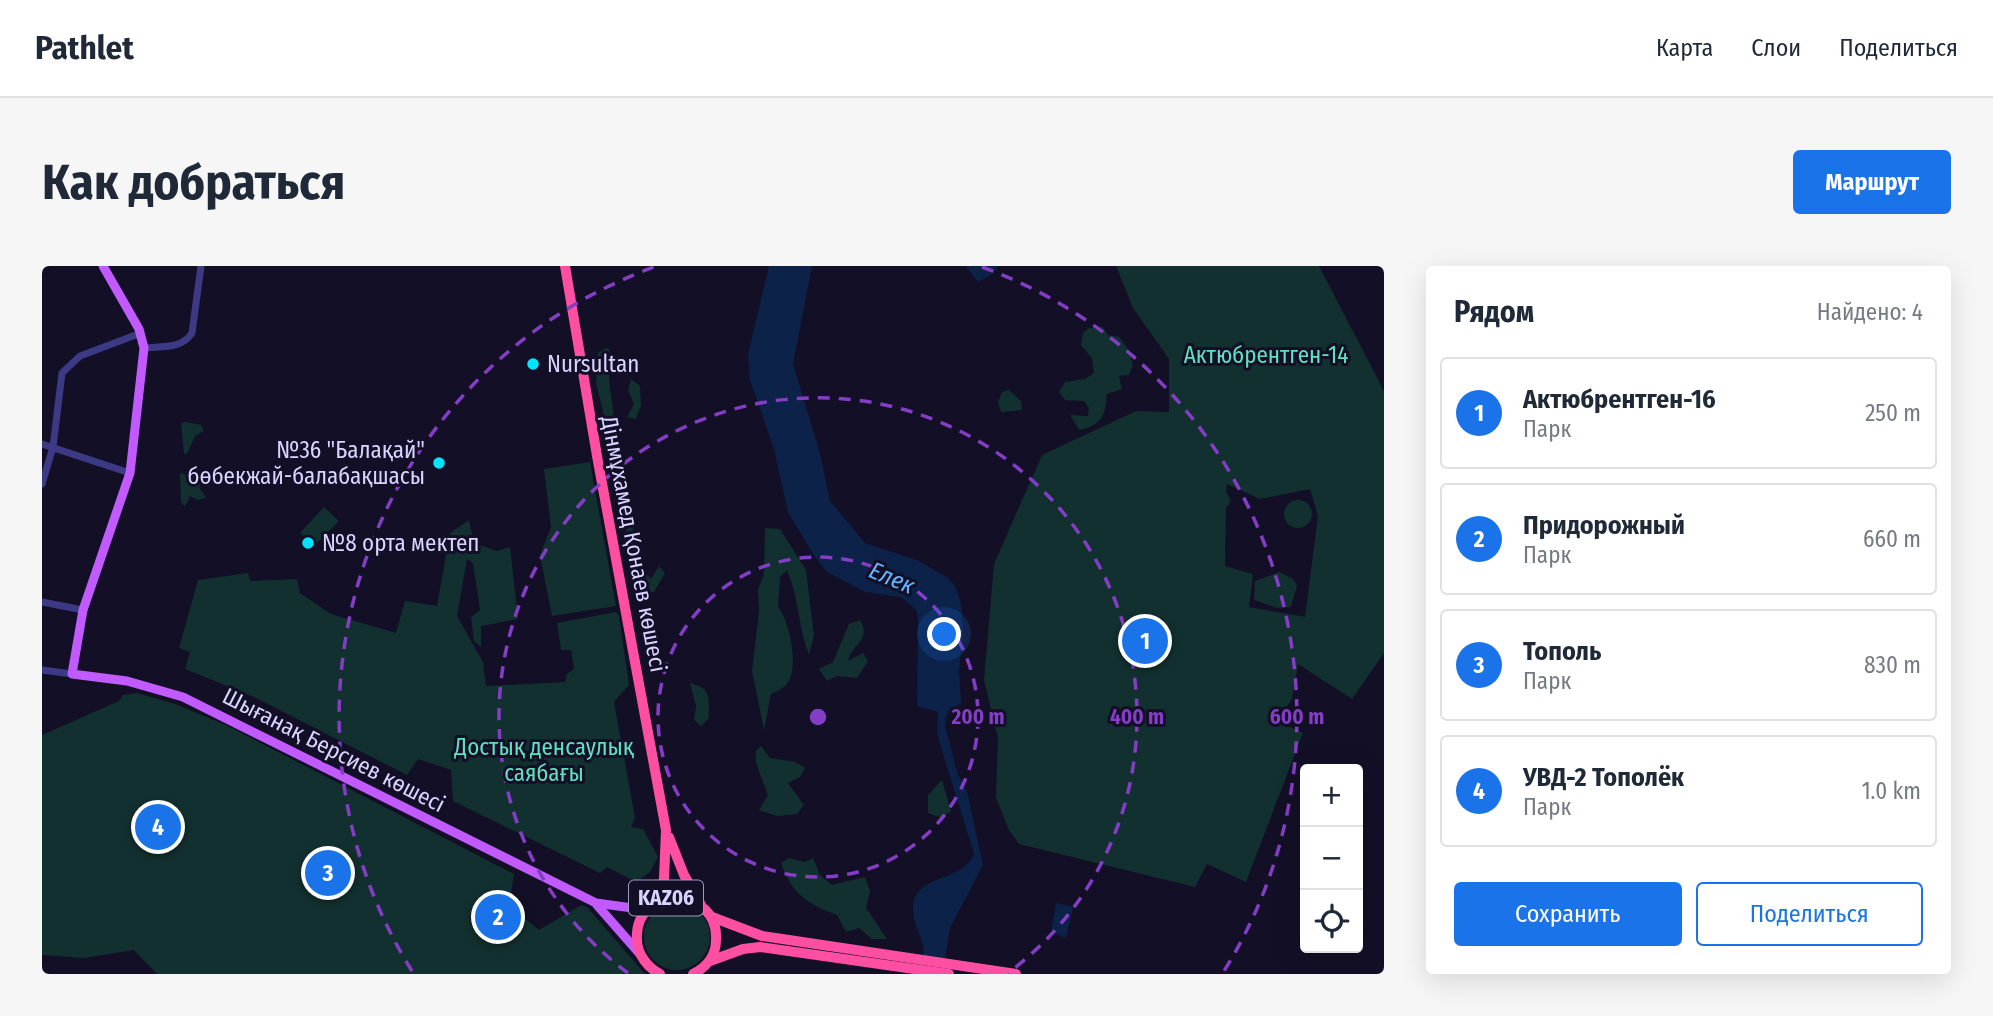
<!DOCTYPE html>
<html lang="ru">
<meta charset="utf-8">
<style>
:root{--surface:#fff;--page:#f6f6f7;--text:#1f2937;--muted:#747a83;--line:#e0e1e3;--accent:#1a73e8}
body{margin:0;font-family:"Fira Sans Condensed",sans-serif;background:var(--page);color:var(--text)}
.controls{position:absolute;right:21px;bottom:21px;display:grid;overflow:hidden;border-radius:7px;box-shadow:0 7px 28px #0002}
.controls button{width:63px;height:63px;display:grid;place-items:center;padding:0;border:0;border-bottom:2px solid var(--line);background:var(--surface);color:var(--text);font:35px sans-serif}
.you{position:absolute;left:903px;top:369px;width:24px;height:24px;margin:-18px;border:5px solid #fff;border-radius:50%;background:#1a73e8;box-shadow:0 0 0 10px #1a73e833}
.badge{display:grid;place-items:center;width:46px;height:46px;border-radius:50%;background:var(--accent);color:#fff;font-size:23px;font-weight:700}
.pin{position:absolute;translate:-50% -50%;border:4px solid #fff;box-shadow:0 2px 7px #0006}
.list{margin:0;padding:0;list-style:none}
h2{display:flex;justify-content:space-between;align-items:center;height:91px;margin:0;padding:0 28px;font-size:30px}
h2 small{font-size:23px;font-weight:400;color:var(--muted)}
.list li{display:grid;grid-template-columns:46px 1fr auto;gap:21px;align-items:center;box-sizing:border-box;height:112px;margin:0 14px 14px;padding:0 14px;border:2px solid var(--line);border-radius:7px}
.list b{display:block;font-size:26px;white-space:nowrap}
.list p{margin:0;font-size:23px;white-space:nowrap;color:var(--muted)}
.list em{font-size:23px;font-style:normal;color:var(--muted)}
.actions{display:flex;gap:14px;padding:21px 28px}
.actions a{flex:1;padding:16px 0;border:2px solid var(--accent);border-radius:7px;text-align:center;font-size:24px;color:var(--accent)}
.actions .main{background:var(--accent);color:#fff}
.icon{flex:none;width:38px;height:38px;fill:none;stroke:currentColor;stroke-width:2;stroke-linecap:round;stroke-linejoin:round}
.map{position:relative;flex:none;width:1342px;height:708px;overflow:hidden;border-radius:7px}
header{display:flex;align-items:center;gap:42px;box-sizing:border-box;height:98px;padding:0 35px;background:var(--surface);border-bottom:2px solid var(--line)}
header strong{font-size:33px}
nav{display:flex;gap:38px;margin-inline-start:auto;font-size:24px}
.intro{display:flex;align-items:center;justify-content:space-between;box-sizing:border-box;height:168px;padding:0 42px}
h1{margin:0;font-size:49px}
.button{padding:18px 32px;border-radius:7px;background:var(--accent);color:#fff;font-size:24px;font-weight:700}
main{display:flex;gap:42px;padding:0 42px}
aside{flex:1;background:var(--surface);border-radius:7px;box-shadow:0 7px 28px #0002}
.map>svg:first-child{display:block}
.green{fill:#12302f;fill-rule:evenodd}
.water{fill:#0c2248}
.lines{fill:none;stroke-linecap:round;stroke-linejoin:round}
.minor{stroke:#3d3a85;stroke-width:7}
.major{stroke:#c25bff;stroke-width:9}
.highway{stroke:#ff4fa3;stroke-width:10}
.ring{fill:none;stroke:#843dc5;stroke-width:3.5;stroke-dasharray:12 9}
.poi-dot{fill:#00e5ff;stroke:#130f26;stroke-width:2.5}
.labels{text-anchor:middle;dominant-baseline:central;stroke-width:6;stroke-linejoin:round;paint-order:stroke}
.shield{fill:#130f26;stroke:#9e99be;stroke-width:2}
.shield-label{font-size:21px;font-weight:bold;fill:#d9d4ff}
.park-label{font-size:23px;fill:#5fe0c0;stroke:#130f26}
.poi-label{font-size:23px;fill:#d9d4ff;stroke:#130f26;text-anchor:start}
.street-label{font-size:23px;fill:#d9d4ff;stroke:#130f26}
.water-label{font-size:24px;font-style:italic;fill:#62b6ff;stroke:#130f26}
.centre{fill:#843dc5;stroke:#130f26;stroke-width:3.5}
.ring-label{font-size:21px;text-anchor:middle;font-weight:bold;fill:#843dc5;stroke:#130f26;stroke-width:6;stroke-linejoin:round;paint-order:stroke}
</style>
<header>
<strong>Pathlet</strong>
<nav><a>Карта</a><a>Слои</a><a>Поделиться</a></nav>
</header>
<div class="intro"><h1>Как добраться</h1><a class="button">Маршрут</a></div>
<main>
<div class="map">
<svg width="1342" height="708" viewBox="0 0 1342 708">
<rect width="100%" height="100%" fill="#130f26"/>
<g class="green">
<path d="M1074,0H1277L1342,125V387L1310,433L1256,398L1250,432L1237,456L1261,467L1204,616L1165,598L1153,621L977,578L967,564L954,532L956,472L942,414L952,298L1000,189L1094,145L1127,146V93L1091,42ZM1185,218L1218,233L1268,223L1276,250L1263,351L1207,341L1211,308L1183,300L1184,242L1189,235L1184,226Z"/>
<path d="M1061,61L1066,69L1077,71L1087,84L1091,99L1087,109L1077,110L1080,123L1065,128C1064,149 1059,160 1037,164L1028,149L1046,150L1047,142L1042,135L1023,134L1017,126L1023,116L1043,113L1052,107L1050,92L1039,79L1041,67L1047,62Z"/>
<path d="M564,82L568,84C563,112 573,140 573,168L566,166L554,117L556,87Z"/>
<path d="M589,113L598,120L599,139L594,153L585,151L592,138L586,124Z"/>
<path d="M967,124L979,135L980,144L959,146L956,136L960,126Z"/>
<path d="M144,156L160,159L161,165L153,170L145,188H142L139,157Z"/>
<path d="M548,196L574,340L510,350L498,289L509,261L502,203Z"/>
<path d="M152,200L157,202V206H161L162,214L157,221L164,232L156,234L148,230L143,240L139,237L138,207L146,209Z"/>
<path d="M575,207L583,209C591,239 589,291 609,313L617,300L623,307L612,326H602L592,313Z"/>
<circle cx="1256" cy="248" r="14"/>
<path d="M282,241L297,255L272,280L258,267Z"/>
<path d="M427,254L432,277L455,285L468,281L476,353L439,360V381L432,375L429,351L438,344L431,297L425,293L415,350L441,396L444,420L523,416L525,408L532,403L529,384H519L515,357L574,346L577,350L587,419L572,436L593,552L589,561L601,563L616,591L608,606L594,616L565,601L558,607L411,535L409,504L376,493L365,509L212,431L143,403L148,386L137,382L156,314L206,307L208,315L255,313L258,327L289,348L354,367L363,335L395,340L408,267Z"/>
<path d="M723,262L738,263L764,304L772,370L767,389C756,361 757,331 745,304L738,311L736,341C748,356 756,398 747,415C743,422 736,425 729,428L722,464L710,405L717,345L716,324L722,307Z"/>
<path d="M1237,306L1251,313L1255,319L1249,341L1235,342L1212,334L1213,315Z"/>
<path d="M818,354C830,375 810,377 806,395L821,387L826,395L815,412L795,410L785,415L777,403L791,396L807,358Z"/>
<path d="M648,417C671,423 666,432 667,452L659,460L652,454L654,440Z"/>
<path d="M95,427L133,438L184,459L472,608L467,640L497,664L539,639L545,641L603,708H115L92,684L42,692L0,689V469L77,435L81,429Z"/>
<path d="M719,480L728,492L753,496L763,502L758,511L746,517L762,539L755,548L735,550L717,544L726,529L714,497V485Z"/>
<path d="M900,514L909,545L900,552L886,547V529Z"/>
<path d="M747,592L763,596L771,592L778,609L790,619L823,611L828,625L824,642L845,673H830L817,662L804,666L795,649C765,638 750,628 739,597Z"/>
<circle cx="635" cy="671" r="33"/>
</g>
<g class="water">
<path d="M727,0H770L751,98L778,187L788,235L823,277L875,294L906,312L913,320L919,337L921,363L917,405L919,437L904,449L903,460L916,509L925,525L941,599L908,662L901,706L883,708C882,699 882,689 881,680C878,668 871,656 871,643C871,607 921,617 932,588L895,468L896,446L875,440L876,352L874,344L859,331L823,326L785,306L771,288L746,246L732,183L708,114L706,88Z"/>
<path d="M924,0H956L952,7L936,16Z"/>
<path d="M1014,637L1031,641L1024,672L1009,666Z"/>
</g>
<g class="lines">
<g class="minor">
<path d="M102,82C120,80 140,83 150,67L159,0"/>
<path d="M0,178L88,207"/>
<path d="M0,218L11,181L20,107L38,90L99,67"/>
<path d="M0,336L41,344"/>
<path d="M0,404L30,408"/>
</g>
<g class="major">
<path d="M61,0L97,63L102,82L88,207L41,344L30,408L85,415L141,431L554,637L605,644"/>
<path d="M555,639L597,687"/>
</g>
<g class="highway">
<path d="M523,0L555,190L624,564L622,613L612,638"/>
<path d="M627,571L642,609L659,639"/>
<path d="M670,651L720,670L974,708"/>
<path d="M668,695L701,683L718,681L907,708"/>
<path d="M618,708C606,702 595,688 595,674C591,619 677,619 674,674C674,689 665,701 651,708"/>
</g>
</g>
<g class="ring">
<circle cx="776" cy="451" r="160"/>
<path d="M586 707A319 319 0 1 1 966 707"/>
<path d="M370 705A479 479 0 0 1 612 1M940 1A479 479 0 0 1 1182 705"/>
</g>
<g class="poi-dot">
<circle cx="491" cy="98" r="7"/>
<circle cx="397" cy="197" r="7"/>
<circle cx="266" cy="277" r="7"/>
</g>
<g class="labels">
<rect class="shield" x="587" y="614.5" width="74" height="35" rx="5"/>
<g class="shield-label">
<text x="624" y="632">KАZ06</text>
</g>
<g class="park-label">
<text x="1224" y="89">Актюбрентген-14</text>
<text x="502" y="481">Достық денсаулық<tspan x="502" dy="26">саябағы</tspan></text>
</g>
<g class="poi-label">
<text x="505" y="98">Nursultan</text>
<text x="383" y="184" text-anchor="end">№36 "Балақай"<tspan x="383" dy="26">бөбекжай-балабақшасы</tspan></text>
<text x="280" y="277">№8 орта мектеп</text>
</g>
<g class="street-label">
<text transform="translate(592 278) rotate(79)">Дінмұхамед Қонаев көшесі</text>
<text transform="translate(292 484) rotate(27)">Шығанақ Берсиев көшесі</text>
</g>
<g class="water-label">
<text transform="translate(850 312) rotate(23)">Елек</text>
</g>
</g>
<circle cx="776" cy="451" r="10" class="centre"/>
<g class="ring-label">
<text x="936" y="458">200 m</text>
<text x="1095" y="458">400 m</text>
<text x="1255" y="458">600 m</text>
</g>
</svg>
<div class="controls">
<button>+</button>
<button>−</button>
<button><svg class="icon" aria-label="locate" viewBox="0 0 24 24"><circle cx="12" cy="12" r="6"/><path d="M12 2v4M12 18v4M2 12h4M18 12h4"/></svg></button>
</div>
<div class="you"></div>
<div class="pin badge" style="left:1103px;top:375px">1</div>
<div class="pin badge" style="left:456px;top:651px">2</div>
<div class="pin badge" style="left:286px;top:607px">3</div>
<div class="pin badge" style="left:116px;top:561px">4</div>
</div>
<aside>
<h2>Рядом<small>Найдено: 4</small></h2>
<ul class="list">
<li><span class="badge">1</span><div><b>Актюбрентген-16</b><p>Парк</p></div><em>250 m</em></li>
<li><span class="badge">2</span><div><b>Придорожный</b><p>Парк</p></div><em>660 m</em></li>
<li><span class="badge">3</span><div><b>Тополь</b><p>Парк</p></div><em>830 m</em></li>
<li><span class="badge">4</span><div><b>УВД-2 Тополёк</b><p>Парк</p></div><em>1.0 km</em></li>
</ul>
<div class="actions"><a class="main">Сохранить</a><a>Поделиться</a></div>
</aside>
</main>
